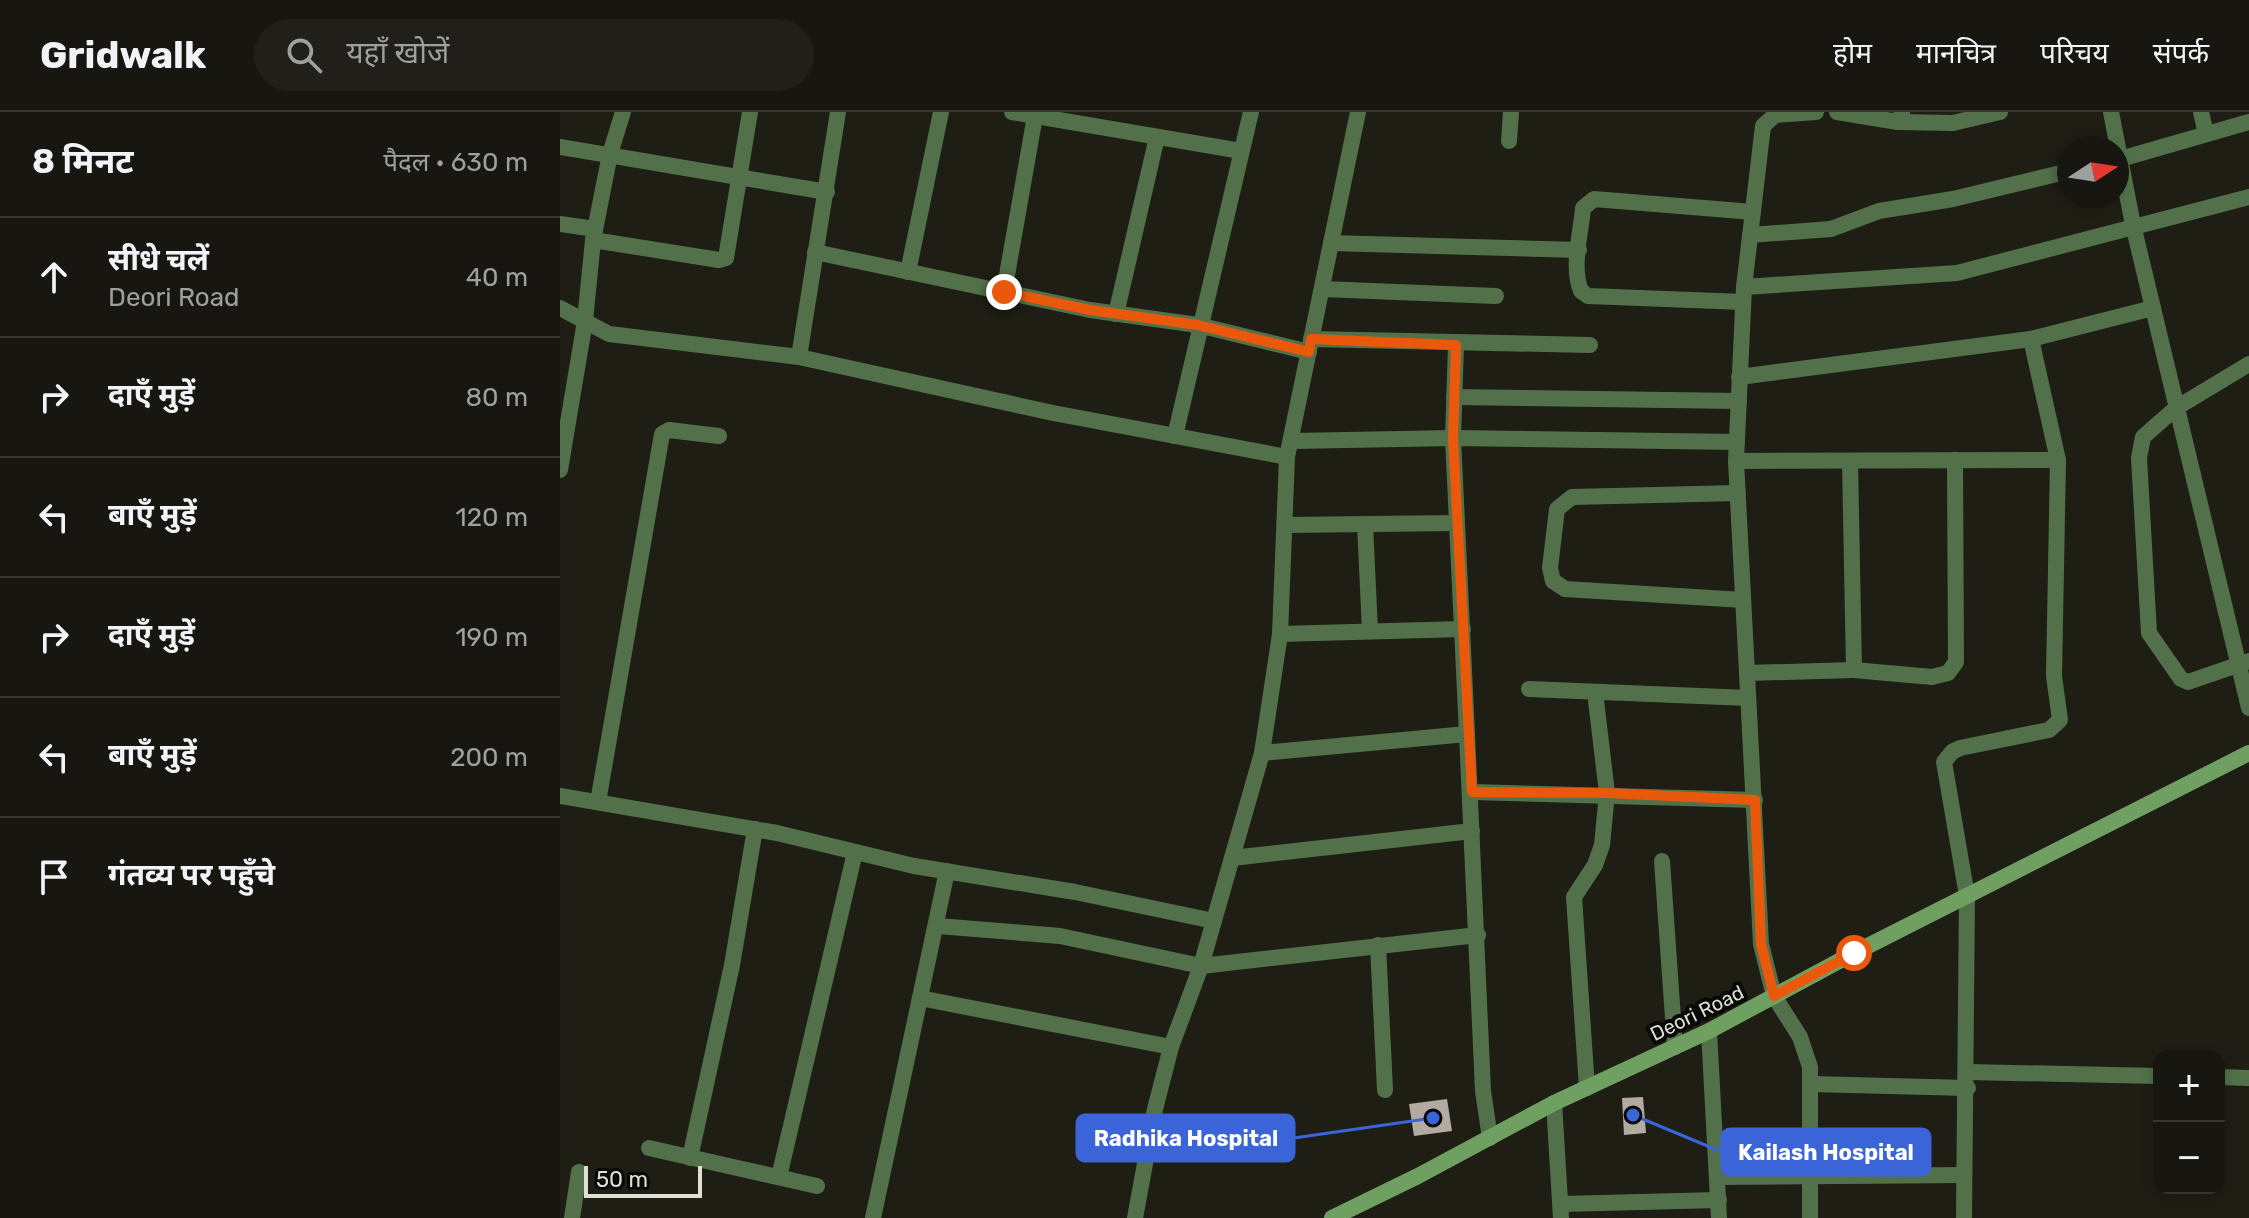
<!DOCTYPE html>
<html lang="hi">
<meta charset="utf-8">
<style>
:root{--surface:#171610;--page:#201f19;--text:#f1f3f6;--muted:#9e9f9f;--line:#363530}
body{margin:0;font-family:Rubik,"Noto Sans Devanagari",sans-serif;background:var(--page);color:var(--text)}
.controls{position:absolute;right:24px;bottom:24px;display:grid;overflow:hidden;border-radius:16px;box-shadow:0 4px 12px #0003}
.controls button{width:72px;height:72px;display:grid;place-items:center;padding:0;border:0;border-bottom:2px solid var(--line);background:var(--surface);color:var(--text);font:40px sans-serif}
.compass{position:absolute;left:1497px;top:24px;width:72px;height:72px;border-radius:50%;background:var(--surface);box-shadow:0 4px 12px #0003;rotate:78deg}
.scale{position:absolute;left:24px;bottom:20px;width:118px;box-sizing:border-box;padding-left:8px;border:4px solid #dfdfd8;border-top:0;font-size:22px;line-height:28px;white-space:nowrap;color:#dfdfd8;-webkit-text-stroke:6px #080805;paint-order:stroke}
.stop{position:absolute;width:24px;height:24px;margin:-18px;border:6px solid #ea580c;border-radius:50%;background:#fff}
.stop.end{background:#ea580c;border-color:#fff;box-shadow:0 2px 8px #0008}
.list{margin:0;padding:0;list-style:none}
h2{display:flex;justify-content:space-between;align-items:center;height:104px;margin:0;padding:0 32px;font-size:34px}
h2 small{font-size:26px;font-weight:400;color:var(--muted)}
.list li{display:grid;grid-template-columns:52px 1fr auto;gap:24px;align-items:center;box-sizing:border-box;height:120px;padding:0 32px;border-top:2px solid var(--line)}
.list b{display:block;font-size:30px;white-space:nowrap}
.list p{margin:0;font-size:26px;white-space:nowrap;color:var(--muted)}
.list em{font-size:26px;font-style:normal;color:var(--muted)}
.icon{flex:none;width:44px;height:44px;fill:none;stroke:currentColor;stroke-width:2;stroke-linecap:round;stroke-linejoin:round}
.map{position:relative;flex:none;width:1689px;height:1106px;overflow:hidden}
header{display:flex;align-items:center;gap:48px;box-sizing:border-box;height:112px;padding:0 40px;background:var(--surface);border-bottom:2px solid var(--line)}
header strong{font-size:38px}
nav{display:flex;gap:44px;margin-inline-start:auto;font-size:28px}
.search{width:560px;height:72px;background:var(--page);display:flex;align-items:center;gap:20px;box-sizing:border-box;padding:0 28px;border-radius:44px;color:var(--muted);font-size:30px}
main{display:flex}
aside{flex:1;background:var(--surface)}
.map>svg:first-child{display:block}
.building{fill:#b3aba1}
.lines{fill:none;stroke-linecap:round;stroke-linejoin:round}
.street{stroke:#52714a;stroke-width:16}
.secondary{stroke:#6fa062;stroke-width:16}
.route{stroke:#ea580c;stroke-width:10}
.labels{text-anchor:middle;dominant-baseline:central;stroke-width:8;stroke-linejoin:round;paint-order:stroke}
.street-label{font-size:20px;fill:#dfdfd8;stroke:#080805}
.leader{fill:none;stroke:#3a64d8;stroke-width:3}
.callout-dot{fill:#3a64d8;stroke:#080805;stroke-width:3}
.callout{fill:#3a64d8;stroke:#3a64d8;stroke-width:3}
.callout-label{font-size:22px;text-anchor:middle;font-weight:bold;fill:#fff}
</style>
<header>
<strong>Gridwalk</strong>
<div class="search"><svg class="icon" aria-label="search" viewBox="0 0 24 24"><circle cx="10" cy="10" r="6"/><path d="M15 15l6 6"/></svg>यहाँ खोजें</div>
<nav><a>होम</a><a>मानचित्र</a><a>परिचय</a><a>संपर्क</a></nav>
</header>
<main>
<aside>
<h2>8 मिनट<small>पैदल · 630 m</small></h2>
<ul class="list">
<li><svg class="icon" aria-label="ahead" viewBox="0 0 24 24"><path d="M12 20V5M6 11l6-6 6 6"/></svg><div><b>सीधे चलें</b><p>Deori Road</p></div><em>40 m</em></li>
<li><svg class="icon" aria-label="right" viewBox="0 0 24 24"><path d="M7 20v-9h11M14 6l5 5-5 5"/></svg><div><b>दाएँ मुड़ें</b></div><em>80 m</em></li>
<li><svg class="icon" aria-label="left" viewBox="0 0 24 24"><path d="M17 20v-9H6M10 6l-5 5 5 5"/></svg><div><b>बाएँ मुड़ें</b></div><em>120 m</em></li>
<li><svg class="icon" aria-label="right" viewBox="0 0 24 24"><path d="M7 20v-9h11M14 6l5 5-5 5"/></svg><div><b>दाएँ मुड़ें</b></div><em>190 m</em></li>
<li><svg class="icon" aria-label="left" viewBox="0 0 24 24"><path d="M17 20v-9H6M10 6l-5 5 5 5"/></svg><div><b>बाएँ मुड़ें</b></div><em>200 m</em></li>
<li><svg class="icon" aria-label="arrive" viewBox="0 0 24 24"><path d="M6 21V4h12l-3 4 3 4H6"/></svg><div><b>गंतव्य पर पहुँचे</b></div></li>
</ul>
</aside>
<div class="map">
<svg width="1689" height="1106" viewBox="0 0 1689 1106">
<rect width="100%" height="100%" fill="#1f1e15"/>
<g class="building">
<path d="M1083,985L1086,1021L1064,1023L1062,986Z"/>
<path d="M887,987L892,1019L854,1024L849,992Z"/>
</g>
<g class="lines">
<g class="street">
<path d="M452,0L681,39"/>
<path d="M1277,0L1338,10L1342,1"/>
<path d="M1551,0L1573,113L1689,596"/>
<path d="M1641,0L1646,22"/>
<path d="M1338,10L1393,11L1440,0"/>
<path d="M949,29L951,0"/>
<path d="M0,35L267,80"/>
<path d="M1557,48L1689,10"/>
<path d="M0,112L35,117"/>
<path d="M1190,123L1271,117L1319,99L1393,87L1509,59"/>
<path d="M33,128L159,148L166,146L190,0"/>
<path d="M771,131L1019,138"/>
<path d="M255,140L530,198L638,213L749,240"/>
<path d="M348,160L381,0"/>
<path d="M1184,175L1397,161L1689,85"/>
<path d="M762,177L936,184"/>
<path d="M444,180L475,4"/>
<path d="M1183,190L1028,184L1021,179C1011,155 1021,121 1023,96L1034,87L1193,100"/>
<path d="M0,196L49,222L239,245L493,301L727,345"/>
<path d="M556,202L597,25"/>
<path d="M751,227L1030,233"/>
<path d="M239,245L278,0"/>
<path d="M1689,252L1616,296L1583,325L1579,346L1589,521L1621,567L1628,570L1689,549"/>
<path d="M1179,265L1471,227L1593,196"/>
<path d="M894,285L1179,289"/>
<path d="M615,324L691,0"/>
<path d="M732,329L893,326L1177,330"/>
<path d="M1176,349L1498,348"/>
<path d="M0,358L25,209L33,128L50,42L63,0"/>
<path d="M1178,381L1012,385L997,397L990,456L993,469L1005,477L1183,488"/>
<path d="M805,412L810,519"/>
<path d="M725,413L897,411"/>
<path d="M720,522L903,517"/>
<path d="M1294,558L1372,565L1388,561L1396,550L1395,348"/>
<path d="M1187,561L1294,558L1290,349"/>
<path d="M969,577L1188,586"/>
<path d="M907,622L923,979L930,1026"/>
<path d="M702,641L907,622L893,326L896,233"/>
<path d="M912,680L1195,688"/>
<path d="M0,684L217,721L354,754L515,780L654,809"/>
<path d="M38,690L102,322L109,318L159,324"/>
<path d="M672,746L912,719"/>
<path d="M1102,749L1115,935"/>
<path d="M378,814L500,824L641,854L918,823"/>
<path d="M818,833L825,978"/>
<path d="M360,886L611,935"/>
<path d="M1149,919L1159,1106"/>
<path d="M1408,960L1599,964"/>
<path d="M1659,965L1689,966"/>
<path d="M1251,972L1408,976"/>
<path d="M1027,976L1014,785L1035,753L1042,733L1047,681L1035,580"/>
<path d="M994,991L1001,1106"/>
<path d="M89,1036L257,1074"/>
<path d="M130,1046L172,853L195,717"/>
<path d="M219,1065L295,740"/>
<path d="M1158,1065L1404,1063"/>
<path d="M1001,1092L1159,1088"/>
<path d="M12,1106L19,1060"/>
<path d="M313,1106L387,759"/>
<path d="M575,1106L595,997L611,935L641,854L702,641L720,522L727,345L798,0"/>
<path d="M1250,1106V955L1240,925L1214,884L1201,832L1176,349L1184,175L1203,14L1215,3L1256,0"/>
<path d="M1404,1106L1407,784L1384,650L1392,640L1400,636L1489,618L1500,608L1494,564L1498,348L1471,227"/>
</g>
<path class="secondary" d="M772,1106L858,1064L994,991L1149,919L1294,841L1689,641"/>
</g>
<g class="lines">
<path class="route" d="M444,180L530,198L638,213L749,240L751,227L896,233L893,326L912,680L1047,681L1195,688L1201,832L1214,884L1294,841"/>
</g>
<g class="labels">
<g class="street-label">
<text transform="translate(1137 901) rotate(-26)">Deori Road</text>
</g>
</g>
<path class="leader" d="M873 1006L734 1026M1073 1003L1162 1040"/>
<g class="callout-dot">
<circle cx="873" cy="1006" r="8"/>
<circle cx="1073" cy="1003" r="8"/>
</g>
<g class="callout">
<rect x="517" y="1003" width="217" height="46" rx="8"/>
<rect x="1162" y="1017" width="208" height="46" rx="8"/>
</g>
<g class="callout-label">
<text x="626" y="1034">Radhika Hospital</text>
<text x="1266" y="1048">Kailash Hospital</text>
</g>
</svg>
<div class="controls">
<button>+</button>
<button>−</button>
</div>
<svg class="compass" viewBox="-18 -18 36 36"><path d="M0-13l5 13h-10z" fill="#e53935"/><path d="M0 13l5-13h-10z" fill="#9e9f9f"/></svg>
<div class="scale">50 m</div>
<div class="stop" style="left:1294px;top:841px"></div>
<div class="stop end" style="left:444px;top:180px"></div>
</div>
</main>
